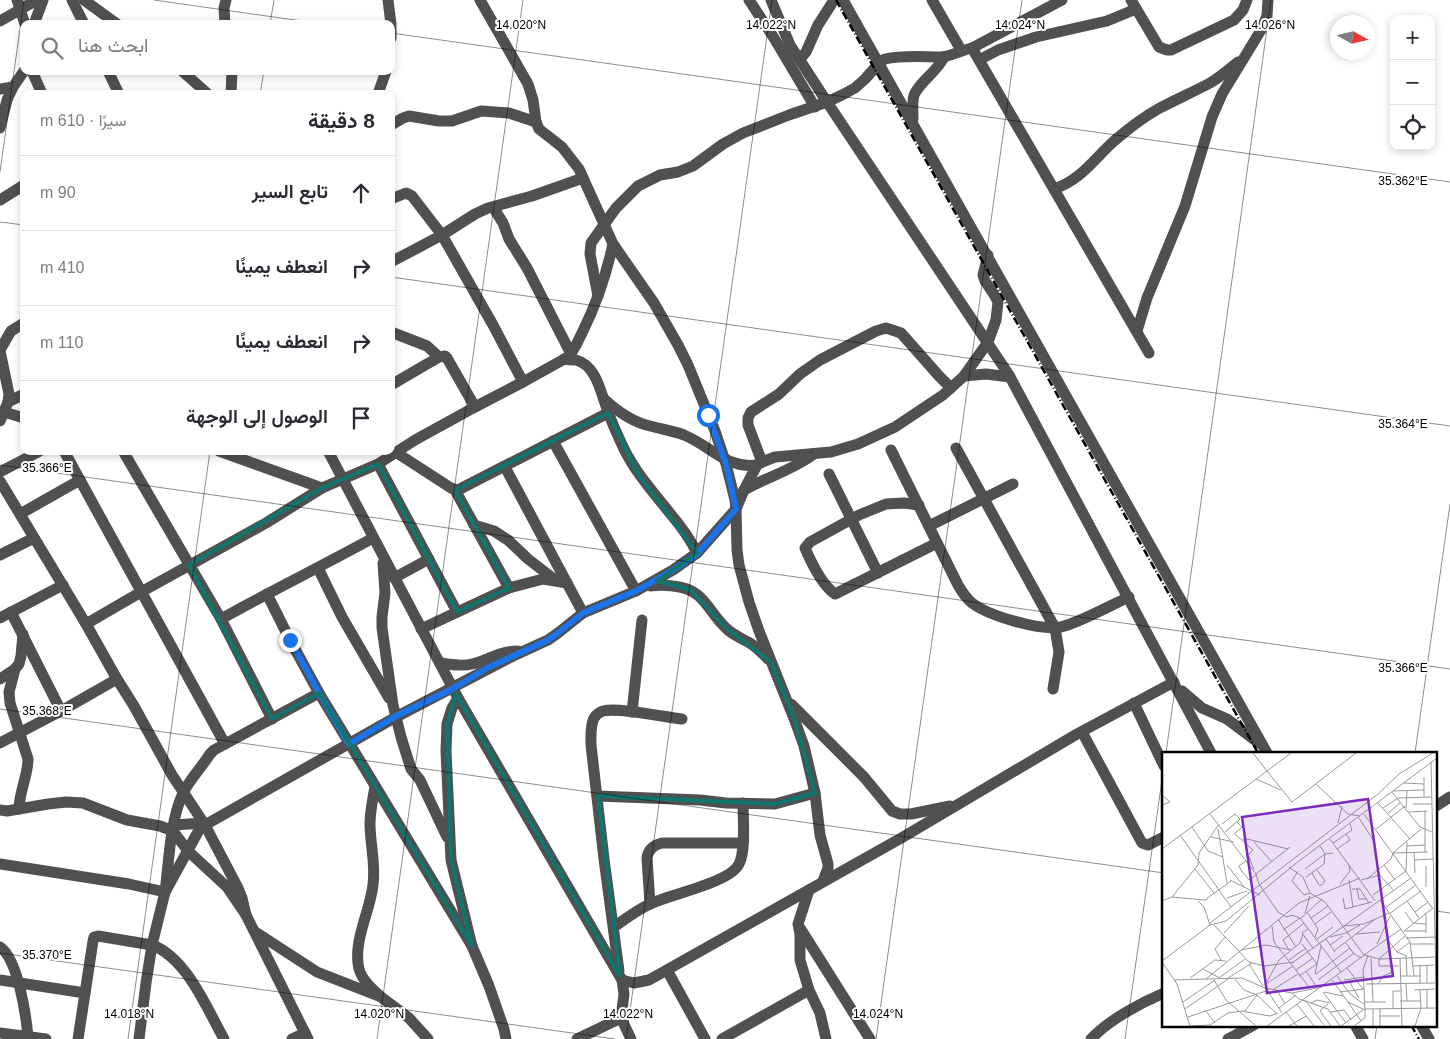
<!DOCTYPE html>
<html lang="ar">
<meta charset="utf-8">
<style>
:root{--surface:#fff;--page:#f7f7f7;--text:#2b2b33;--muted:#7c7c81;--line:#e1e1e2}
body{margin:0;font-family:Arial,Vazirmatn,sans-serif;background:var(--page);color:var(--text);direction:rtl}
.controls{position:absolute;right:15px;top:15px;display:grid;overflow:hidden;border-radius:10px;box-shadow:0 2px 8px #0003}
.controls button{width:45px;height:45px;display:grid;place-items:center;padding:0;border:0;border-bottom:1px solid var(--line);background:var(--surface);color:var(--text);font:25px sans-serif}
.compass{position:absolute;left:1330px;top:15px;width:45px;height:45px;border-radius:50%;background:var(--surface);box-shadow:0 2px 8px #0003;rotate:98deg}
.stop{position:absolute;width:15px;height:15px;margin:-11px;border:4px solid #1a73e8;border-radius:50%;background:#fff}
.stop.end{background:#1a73e8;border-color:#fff;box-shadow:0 1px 5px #0008}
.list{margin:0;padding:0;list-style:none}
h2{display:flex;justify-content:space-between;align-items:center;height:65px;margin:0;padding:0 20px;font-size:21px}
h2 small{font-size:16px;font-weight:400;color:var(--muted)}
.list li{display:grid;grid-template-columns:32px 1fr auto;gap:15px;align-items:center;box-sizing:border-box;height:75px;padding:0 20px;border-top:1px solid var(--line)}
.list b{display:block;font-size:19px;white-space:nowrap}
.list em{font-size:16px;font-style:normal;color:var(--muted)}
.icon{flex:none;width:28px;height:28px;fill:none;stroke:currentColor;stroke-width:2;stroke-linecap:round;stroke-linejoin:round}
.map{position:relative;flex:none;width:1450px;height:1039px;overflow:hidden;direction:ltr}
.search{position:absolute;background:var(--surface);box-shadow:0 2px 8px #0003;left:20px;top:20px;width:375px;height:55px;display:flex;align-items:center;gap:12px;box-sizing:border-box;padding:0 18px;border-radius:10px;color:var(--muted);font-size:19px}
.panel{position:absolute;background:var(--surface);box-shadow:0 2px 8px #0003;left:20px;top:90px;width:375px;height:365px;border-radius:10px;direction:rtl}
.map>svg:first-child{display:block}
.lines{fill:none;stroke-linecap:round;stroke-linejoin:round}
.minor{stroke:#505050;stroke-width:11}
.rail{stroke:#000;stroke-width:2.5;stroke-dasharray:8 2.5 1 2.5;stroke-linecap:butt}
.route{stroke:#1a73e8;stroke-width:6}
.marked{fill:none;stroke:#0f766e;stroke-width:4;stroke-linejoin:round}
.ticks{fill:none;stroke:#000;stroke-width:1;stroke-opacity:0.45}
.inset-road{fill:none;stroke:#999;stroke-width:1}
.view{fill:#7b2cbf;fill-opacity:0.15;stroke:#7b2cbf;stroke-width:2.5}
.inset-edge{fill:none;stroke:#000;stroke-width:2.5}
.ticks-label{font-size:12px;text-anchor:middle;fill:#000;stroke:#fff;stroke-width:4;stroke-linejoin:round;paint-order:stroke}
</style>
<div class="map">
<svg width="1450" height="1039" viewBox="0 0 1450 1039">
<rect width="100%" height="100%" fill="#fff"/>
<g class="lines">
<g class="minor">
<path d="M17,0L25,24"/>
<path d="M72,0L84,24"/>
<path d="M84,0L117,24"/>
<path d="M388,0L391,24"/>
<path d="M480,0L528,84L533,100L536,122L539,129L562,147L579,169L613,244L654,303L678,345L688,365L715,431L726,464L735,500L736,509L737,550L739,565L749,602L759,631L795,721L804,746L815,793L820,835L828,864V868L823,881"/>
<path d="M749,0L774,38L815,107"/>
<path d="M771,0L790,45L827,102L1009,375L1211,753"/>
<path d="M843,0L1267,753"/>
<path d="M932,0L961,50"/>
<path d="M1131,0L1159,47L1167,50H1171L1234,20L1243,10L1247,0"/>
<path d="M0,21L37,0"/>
<path d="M34,24L43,0"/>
<path d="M225,24L224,8L226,0"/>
<path d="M391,27V38"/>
<path d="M972,48L1149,353"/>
<path d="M800,59L806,52L818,25L834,0"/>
<path d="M979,60L998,50L1036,37L1107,21L1136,9"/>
<path d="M32,71L42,94"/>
<path d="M108,71L119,94"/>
<path d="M182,71L208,94"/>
<path d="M0,89L13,87"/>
<path d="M231,94L232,71"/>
<path d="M378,94L386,71"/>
<path d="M913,119C913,112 912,102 914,95C921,80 937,72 944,57"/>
<path d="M391,125L403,118L409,116L439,121H452L481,111L509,113L536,122"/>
<path d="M0,128L7,100L13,87L24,71"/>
<path d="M1054,189C1081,180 1094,159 1114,141C1128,129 1142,118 1158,109C1175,100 1193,92 1210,83C1220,77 1229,69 1238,62"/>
<path d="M391,199L406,193L412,196L442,235L493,325L523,382"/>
<path d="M0,200L24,185"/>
<path d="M493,207L503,223L509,239L527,268L571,354"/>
<path d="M391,262L442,235L475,214L488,208L532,196L583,178"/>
<path d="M598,296L590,254L591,243L616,208L638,186L660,175L678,172L693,166L723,144L743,133L789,115L827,102L842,95L855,88L865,79L881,61L885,59C903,55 923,57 941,57C948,57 963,50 972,48L1062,0"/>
<path d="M1137,331L1147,298L1185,206L1212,117L1222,94L1233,76L1261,30L1267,16L1268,0"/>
<path d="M391,332L427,346L439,357"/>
<path d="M0,350L11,331L24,323"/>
<path d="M0,351L9,394L8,402L0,421"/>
<path d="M564,359C568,360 572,360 576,360C598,366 601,396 609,414C613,426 619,438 624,449C636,473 653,492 669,512C680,525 690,538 697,553"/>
<path d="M964,376L986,374L1010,377"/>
<path d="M391,385L439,357L445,356L447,358L475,407"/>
<path d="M604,399C617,411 632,422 650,426C661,429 673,431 684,435C711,446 726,469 757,465"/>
<path d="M8,402L24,394"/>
<path d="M4,412L24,418"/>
<path d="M553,441L636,591"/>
<path d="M956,448L1055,628L1059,652L1053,689"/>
<path d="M891,450L958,585C962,592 966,598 972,603C989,616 1040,631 1061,627C1081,622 1109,606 1129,597"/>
<path d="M64,451L225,744"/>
<path d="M123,451L221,619L272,719"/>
<path d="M219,451L322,488"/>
<path d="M328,451L458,698L622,980L624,994L621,1018L631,1039"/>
<path d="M397,453L451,488L458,490L608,413"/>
<path d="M762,462L748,425V418L751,412L779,394L800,374L820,360L876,331L886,328L901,333L939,376L951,388"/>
<path d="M378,464L457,612"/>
<path d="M505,467L583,613"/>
<path d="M0,472L40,451"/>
<path d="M829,474L878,573"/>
<path d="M0,481L86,624L117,679L134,706L172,775L205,825L238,888L242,898L246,915"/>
<path d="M455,490L509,588"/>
<path d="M744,490C767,477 793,470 814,454"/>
<path d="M919,505L904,503L886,504L859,515L810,542L805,548C811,562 822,585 835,594L937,543"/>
<path d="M20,514L80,480"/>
<path d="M474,525L494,531L508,540L528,559L554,579"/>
<path d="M929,526L1013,484"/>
<path d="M0,555L34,538"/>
<path d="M383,563L385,593L382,617V628L393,705L401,737L411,769L420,780L447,837"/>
<path d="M318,568L342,617L389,698"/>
<path d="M394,578L429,559"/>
<path d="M650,586C658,585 665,585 673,586C706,589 707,612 728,630C734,635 741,638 748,642C756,646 762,653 768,659"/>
<path d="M267,594L290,640L319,693L472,946"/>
<path d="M11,612L61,711"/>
<path d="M0,618L63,585"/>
<path d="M221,619C271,591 322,566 373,538"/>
<path d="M86,624L141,592L266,523L322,488L378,464L415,440L475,407L523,382L568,357C574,351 578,341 582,333C596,305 606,276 613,244"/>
<path d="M421,629L509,588L543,579L567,583"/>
<path d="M440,663C450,664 461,667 472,664C488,660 500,651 518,651"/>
<path d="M0,679L15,669"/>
<path d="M1182,691L1202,708L1227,719L1259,743"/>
<path d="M458,698L452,708L447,724L446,751L451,860L472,946L489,986L504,1029L506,1039"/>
<path d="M1134,703L1164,766"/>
<path d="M791,704L864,777L892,811L900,814H911L950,806"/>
<path d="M632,712L642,620"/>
<path d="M1082,732L1142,843L1148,845L1164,837"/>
<path d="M0,743L61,711L117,679"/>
<path d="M375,786C373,799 370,811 370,824C370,844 376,864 373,885C370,911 355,937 358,963C359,978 371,988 381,997"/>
<path d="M598,796L700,800L726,803L775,804L815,793"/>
<path d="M1436,806L1450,797"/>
<path d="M19,809C19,792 28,776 28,759L10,703L9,692L15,669L19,664L21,656L23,634"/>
<path d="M0,810L7,811L48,804L66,802L83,803L127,820L160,826L173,831L188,851L227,887L246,915L308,1039"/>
<path d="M174,825L203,823"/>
<path d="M0,864L129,884L165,892C169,861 170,821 183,793C190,779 202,767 210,754L214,750L319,693"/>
<path d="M809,890L798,924L800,934V960L809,990L820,1013L826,1039"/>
<path d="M650,904L647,858C648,849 654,845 662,843H743"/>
<path d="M614,927C625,919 637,910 650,904C670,894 730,883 739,864C746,851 743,818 743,803"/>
<path d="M800,928L870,1039"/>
<path d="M257,933L317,972L381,997L409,1018L428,1039"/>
<path d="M0,947C18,959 26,1015 28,1037"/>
<path d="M667,970L705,1039"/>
<path d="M619,971L604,859L591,745C591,736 590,726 594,718C596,715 600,712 603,711C619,707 664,717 682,719"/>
<path d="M0,980L85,993"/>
<path d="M622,980L634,983L649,980L903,837L1077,734L1174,682"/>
<path d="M1355,1025L1363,1039"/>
<path d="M1421,1025L1429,1039"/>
<path d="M0,1033L46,1039"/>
<path d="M78,1039L93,941L94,937L98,936L152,945C187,958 207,1009 224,1039"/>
<path d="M139,1039L146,983L152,945L165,892L199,830L205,825L396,717L513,656L548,640L558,633L583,613L636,591L673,570L697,553L736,509L744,490L757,465L762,462L775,457L831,452L858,444L895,427L943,395L964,376L988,342L996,320L998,302L995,296L985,281L983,275L988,255"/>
<path d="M292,1039L305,1033"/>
<path d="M577,1039L621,1018"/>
<path d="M722,1039L809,990"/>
<path d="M1091,1039C1109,1020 1140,1003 1164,993"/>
<path d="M1228,1039L1254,1025"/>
</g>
<g class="rail">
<path d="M836,0L1258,753"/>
<path d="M1411,1025L1419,1039"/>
</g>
</g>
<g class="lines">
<path class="route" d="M290,640L319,693L349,744L396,716L454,688L487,668L548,640L558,633L583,613L636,591L673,570L697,554L736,509L726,464L708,415"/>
</g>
<path class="marked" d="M608,413L638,474L697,553L657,581L691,590L726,628L771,662L795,721L815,793L775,804L598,796L620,976L456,694L447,724L451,860L472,946L319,693L272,719L189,565L322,488L378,464L457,612L509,588L455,490Z"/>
<path class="ticks" d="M154,0L323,24M270,24L274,0M391,33L1450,182M260,94L264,71M0,172L24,0M0,222L24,225M391,277L1450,426M0,465L1450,669M0,709L1164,873M1166,753L1271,0M1415,753L1450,504M1436,911L1450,913M0,953L615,1039M128,1039L210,451M377,1039L523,0M626,1039L772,0M876,1039L1022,0M1125,1039L1164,766M1375,1039L1377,1025"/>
<g transform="translate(1162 752)">
<rect width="275" height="275" fill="#fff"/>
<path class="inset-road" d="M91,1L105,19L129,1M269,10L275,274M262,25V45M94,27L119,38M242,31L262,32M154,32L186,62L198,64M231,39L262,38M230,40L258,75L270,80M0,43L8,50L0,53M236,46L270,45M216,51L248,87M251,52H270M221,56L236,46M244,56L245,39M263,59V100M247,60L265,59M226,61L239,50M48,62L94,122L97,132L116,160L124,165L131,163M202,62L271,157M197,66L213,91M176,71L180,54M60,72L73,62L78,67L63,80M30,75L46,99L61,105M56,77L65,131M213,78L243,54M72,82L80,75L75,70M73,82L91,98L86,103M18,83L69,155M49,85L72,90M168,87L213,149M80,88L85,87L126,97M92,90L110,110M171,91L190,78L188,72M245,94L263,93M0,97L105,19L130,50L194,1M175,97L188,88L184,82M252,100L253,121M231,101L266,100M231,101L259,77M86,103L92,117M252,108L271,107M84,109L77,114L79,118L87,128L94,123M65,113L83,136M222,113L233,128M264,114V135M127,115L141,125L148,141L163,150L202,203L217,207L275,205M33,117L52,141M143,117L163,102L171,101M136,119L130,129L142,143L148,141M150,121L157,133H160L163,129L155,118M94,122L128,95M144,125L162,112L163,102L158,94M205,127L229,107L231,101M68,128L98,143M187,128L191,155M199,128L218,123L232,139M178,132L188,119L187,113M195,136L197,147H204M190,137H198L207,151M211,143L244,119L245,90M10,145L36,113L37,101L57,72M65,146L85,139M181,146L183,157L210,150M218,148L248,190L252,224M0,149L10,145L43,148L69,129M36,149L42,155L48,173M245,149L257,166M223,156L254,133M145,160L156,177L153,185M243,160L251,171L264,172M253,160L266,150M143,161L148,144M264,161V181M227,162L259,139M129,163L138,166L179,220M139,166L160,147M149,166L166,154M116,167L134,195M48,171L216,42L237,22L271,1M153,172L169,160M52,173L87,210L102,214L132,210M110,174L112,190L147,235M182,174L202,172L227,161M146,177L140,181L151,196M121,178L138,166M242,179L271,156M242,179H264M62,181L87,154M194,182L218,180M168,185L184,181L198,173M244,186L275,185M155,187L171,175M164,187L173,200M225,187L235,200L245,204M184,191L192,202L200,206M140,192L155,212L153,222M215,192L228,164M248,192H272M168,193L181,184M212,196L239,177M79,198L104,193L129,198M127,198L121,188L142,171M172,199L212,168M235,200L248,190M244,204L245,224M209,206L211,250M238,206L240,274M59,208L53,197L63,185M127,208L144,196M0,209L48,173L64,169L133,112L275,6M0,210L15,232L28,274M130,211L249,126M87,212L101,234M258,213V231M265,213V231M237,214H217V207L243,184M251,214L272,213M185,216L201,237M41,217L58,226M134,218L151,206M144,219L154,234M154,222L188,196M137,224L155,212L159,194M175,224L188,242L203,253M238,224H258M28,226L53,208L64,209M57,226L83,207M66,226L90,211M44,227L137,151L198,126M73,227L82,238L95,243L114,261M12,228L80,226L103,236L130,241L160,235M52,228L64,248L94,274M156,228L192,201M170,228L186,250L203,258M182,228L203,225M187,229L197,246M244,231L245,249M104,232L131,214M204,232L273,231M216,232L221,224L231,220M103,233L117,208L138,191L141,182M112,237L136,222M105,238L120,261M115,238L123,252M252,238L273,237M265,238V256M161,240L184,271M162,240L181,244M178,240L202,237M130,241L137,247L166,257L178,274M143,248L162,273M238,249H259M21,250L53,228M186,250L199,269M203,250H224M149,251L155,248L168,251M135,252L152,274M166,252L158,259L169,274M117,256L134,243M23,257L66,227M203,257L201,218L206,203M211,257V274M218,257V274M231,257V239H238M43,258L53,271M83,259L95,243M124,260L135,274M168,260L182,258L189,268M218,264H238M26,265L107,238M28,274L48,273L66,261L79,259L108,264L116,261M105,274L212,196M127,274L144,264M179,274L201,258M192,274L203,266V257L275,256M253,274L259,256L258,238"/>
<path class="view" d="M206,47L231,224L105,241L80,65Z"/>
<rect width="275" height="275" class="inset-edge"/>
</g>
<g class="ticks-label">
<text x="521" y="29">14.020°N</text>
<text x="771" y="29">14.022°N</text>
<text x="1020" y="29">14.024°N</text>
<text x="1270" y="29">14.026°N</text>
<text x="1403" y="185">35.362°E</text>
<text x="1403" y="428">35.364°E</text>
<text x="47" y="472">35.366°E</text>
<text x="1403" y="672">35.366°E</text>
<text x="47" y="715">35.368°E</text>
<text x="47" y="959">35.370°E</text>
<text x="129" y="1018">14.018°N</text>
<text x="379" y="1018">14.020°N</text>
<text x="628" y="1018">14.022°N</text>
<text x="878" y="1018">14.024°N</text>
</g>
</svg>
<div class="controls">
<button>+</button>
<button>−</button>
<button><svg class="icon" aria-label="locate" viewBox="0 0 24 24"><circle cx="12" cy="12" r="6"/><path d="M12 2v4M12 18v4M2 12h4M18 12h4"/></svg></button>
</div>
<svg class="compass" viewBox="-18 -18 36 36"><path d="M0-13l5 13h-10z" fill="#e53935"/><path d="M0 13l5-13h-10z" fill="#7c7c81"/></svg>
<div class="stop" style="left:708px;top:415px"></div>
<div class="stop end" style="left:290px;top:640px"></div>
<div class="search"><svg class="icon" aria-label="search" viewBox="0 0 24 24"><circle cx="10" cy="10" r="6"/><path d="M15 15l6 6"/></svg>ابحث هنا</div>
<section class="panel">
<h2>8 دقيقة<small>سيرًا · 610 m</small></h2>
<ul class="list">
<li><svg class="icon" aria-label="ahead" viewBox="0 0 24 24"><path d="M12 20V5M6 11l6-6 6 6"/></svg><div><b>تابع السير</b></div><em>90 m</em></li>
<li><svg class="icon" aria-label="right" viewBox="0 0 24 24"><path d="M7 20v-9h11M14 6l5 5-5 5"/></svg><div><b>انعطف يمينًا</b></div><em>410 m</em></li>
<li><svg class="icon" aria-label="right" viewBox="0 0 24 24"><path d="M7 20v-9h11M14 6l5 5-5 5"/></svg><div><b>انعطف يمينًا</b></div><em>110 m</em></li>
<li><svg class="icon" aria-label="arrive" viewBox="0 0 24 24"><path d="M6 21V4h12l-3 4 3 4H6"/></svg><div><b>الوصول إلى الوجهة</b></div></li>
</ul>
</section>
</div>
